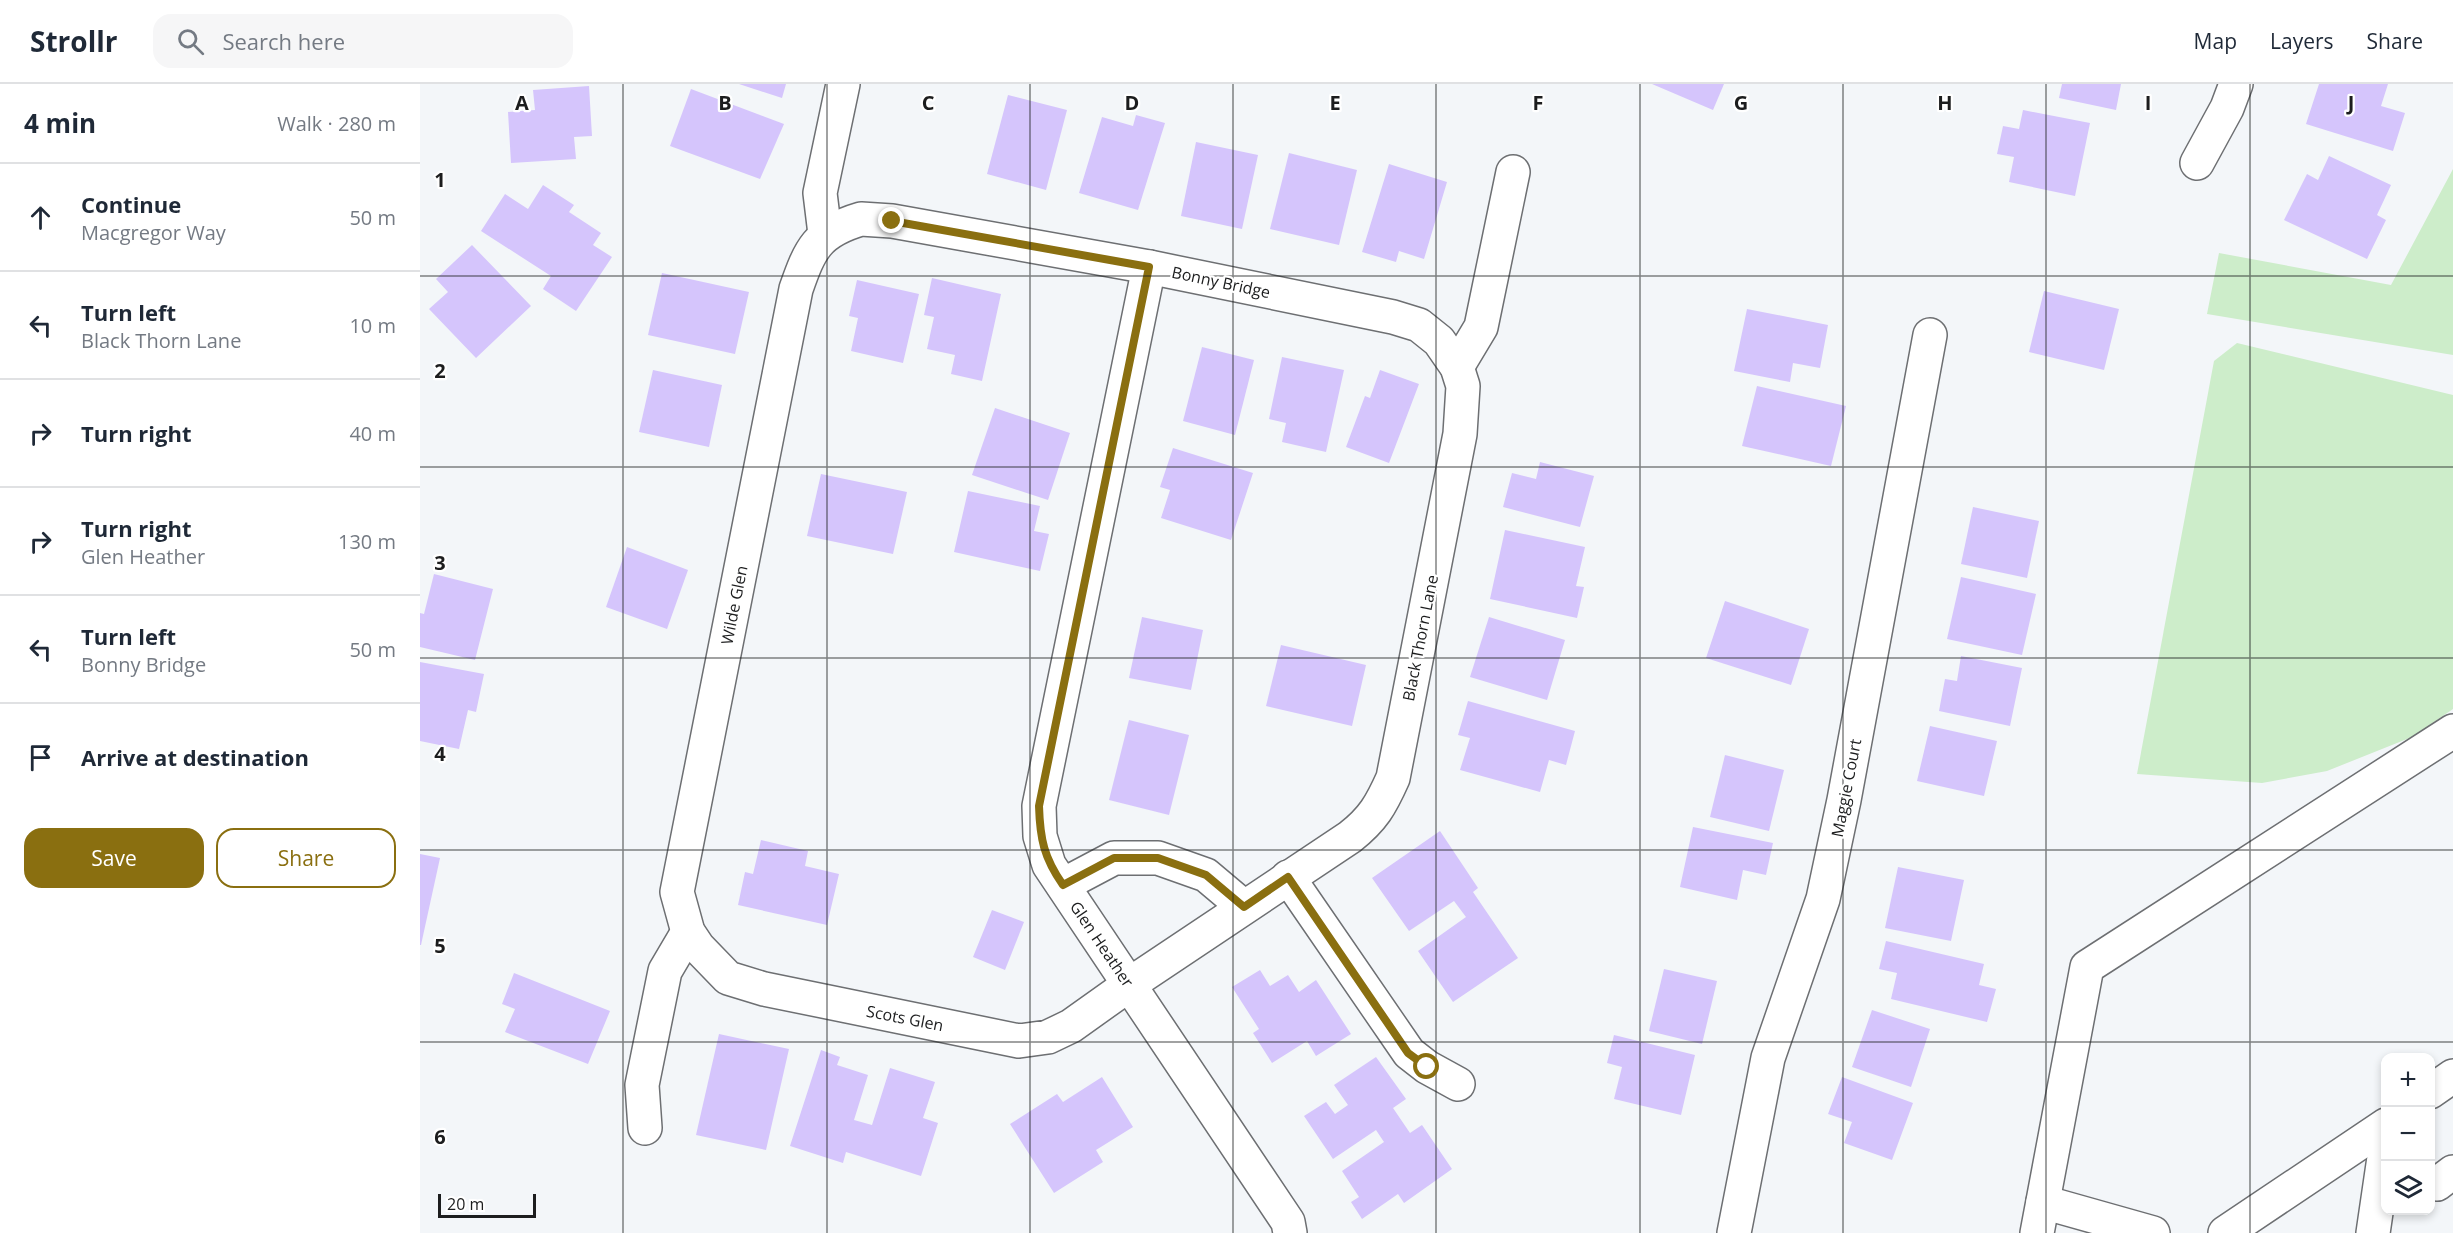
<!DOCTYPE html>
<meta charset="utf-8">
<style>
:root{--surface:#fff;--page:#f6f6f7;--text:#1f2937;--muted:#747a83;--line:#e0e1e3;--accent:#8a6f10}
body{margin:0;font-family:"Open Sans",sans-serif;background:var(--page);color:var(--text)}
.controls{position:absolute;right:18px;bottom:18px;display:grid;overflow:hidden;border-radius:12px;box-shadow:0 3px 9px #0003}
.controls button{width:54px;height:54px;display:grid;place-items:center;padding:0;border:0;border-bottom:2px solid var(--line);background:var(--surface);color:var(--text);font:30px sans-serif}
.scale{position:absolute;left:18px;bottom:15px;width:98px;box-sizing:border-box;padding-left:6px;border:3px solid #1c1d1e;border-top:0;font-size:16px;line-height:21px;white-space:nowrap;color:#1c1d1e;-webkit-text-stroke:4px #fff;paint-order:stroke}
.stop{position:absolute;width:18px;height:18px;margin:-14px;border:4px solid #8a6f10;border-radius:50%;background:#fff}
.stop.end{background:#8a6f10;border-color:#fff;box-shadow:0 2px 6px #0008}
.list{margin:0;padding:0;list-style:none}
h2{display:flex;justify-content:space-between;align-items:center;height:78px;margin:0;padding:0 24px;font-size:26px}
h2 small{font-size:20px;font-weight:400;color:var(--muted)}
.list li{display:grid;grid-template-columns:39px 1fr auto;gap:18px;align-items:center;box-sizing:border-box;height:108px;padding:0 24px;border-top:2px solid var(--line)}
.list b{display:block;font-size:22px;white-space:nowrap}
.list p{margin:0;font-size:20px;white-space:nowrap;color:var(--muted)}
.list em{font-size:20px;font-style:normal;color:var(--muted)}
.actions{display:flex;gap:12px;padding:18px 24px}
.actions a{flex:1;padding:14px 0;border:2px solid var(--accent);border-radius:18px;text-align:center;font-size:21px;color:var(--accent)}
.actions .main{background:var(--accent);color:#fff}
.icon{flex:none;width:33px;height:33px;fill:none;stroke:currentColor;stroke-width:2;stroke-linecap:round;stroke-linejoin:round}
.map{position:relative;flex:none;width:2033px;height:1149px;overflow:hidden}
header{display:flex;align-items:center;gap:36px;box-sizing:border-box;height:84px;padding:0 30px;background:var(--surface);border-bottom:2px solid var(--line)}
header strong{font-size:28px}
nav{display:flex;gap:33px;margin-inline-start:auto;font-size:21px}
.search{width:420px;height:54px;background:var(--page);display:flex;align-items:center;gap:15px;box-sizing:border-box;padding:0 21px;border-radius:18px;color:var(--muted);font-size:22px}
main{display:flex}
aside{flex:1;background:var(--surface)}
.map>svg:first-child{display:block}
.green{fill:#cdedca}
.building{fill:#d5c5fc}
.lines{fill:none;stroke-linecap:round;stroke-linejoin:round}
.minor-casing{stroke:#6d6f72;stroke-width:36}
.minor{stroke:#fff;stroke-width:33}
.route{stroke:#8a6f10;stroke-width:8}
.grid{fill:none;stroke:#1c1d1e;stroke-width:1.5;stroke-opacity:0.55}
.labels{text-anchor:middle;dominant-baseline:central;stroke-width:4.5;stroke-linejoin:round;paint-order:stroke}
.street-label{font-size:16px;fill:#1c1d1e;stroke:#fff}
.grid-label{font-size:20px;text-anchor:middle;font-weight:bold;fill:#1c1d1e;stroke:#fff;stroke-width:4.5;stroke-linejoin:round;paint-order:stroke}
</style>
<header>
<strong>Strollr</strong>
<div class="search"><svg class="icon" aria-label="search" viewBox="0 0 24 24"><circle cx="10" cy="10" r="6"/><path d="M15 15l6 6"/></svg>Search here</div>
<nav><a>Map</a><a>Layers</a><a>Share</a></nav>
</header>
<main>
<aside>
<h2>4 min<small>Walk · 280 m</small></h2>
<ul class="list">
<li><svg class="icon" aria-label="ahead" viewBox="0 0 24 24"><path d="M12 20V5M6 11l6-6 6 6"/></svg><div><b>Continue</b><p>Macgregor Way</p></div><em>50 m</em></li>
<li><svg class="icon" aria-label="left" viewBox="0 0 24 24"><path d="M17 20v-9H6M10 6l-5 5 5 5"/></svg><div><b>Turn left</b><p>Black Thorn Lane</p></div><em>10 m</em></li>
<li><svg class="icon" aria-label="right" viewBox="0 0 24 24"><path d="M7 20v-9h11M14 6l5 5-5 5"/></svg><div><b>Turn right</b></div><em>40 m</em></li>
<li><svg class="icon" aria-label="right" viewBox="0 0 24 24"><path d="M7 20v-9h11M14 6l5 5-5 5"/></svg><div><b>Turn right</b><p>Glen Heather</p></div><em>130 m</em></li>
<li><svg class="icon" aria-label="left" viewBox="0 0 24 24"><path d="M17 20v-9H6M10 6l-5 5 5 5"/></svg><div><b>Turn left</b><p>Bonny Bridge</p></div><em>50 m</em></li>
<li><svg class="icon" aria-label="arrive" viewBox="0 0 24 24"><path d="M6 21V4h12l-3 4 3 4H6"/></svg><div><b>Arrive at destination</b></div></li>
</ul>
<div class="actions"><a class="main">Save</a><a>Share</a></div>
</aside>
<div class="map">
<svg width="2033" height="1149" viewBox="0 0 2033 1149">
<rect width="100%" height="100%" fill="#f3f6f9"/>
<g class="green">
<path d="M2033,85V271L1787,230L1799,169L1971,201Z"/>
<path d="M1817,259L2033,311V625L1992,653L1907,687L1842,699L1717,690L1794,277Z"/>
</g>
<g class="building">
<path d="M319,0H366L362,14Z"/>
<path d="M1232,0H1304L1293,26Z"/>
<path d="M1642,0H1701L1696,26L1639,14Z"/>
<path d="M1899,0H1968L1961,22L1985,29L1973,67L1886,40Z"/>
<path d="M169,2L172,52L154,53L156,75L91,79L88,28L115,26L113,6Z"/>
<path d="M271,5L364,40L340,95L250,62Z"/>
<path d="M588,11L647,26L626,106L567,90Z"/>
<path d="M1603,26L1670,39L1655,112L1589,98L1594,73L1577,70L1583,42L1599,45Z"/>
<path d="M716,31L745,39L718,126L659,109L682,33L713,42Z"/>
<path d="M776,58L838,71L822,145L761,132Z"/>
<path d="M869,69L937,86L919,161L850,145Z"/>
<path d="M1909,72L1971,101L1957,131L1966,136L1947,175L1864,136L1887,90L1898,96Z"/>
<path d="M969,80L1027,98L1004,175L979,167L976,178L942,168Z"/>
<path d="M123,101L154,121L149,128L181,149L173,161L192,173L156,227L123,205L131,192L61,147L85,110L108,125Z"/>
<path d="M52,161L111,222L56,274L9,225L28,208L16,195Z"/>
<path d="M242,189L329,208L315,270L228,251Z"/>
<path d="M512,194L581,210L562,297L531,290L535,271L507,265L514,233L504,231Z"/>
<path d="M437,196L499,210L483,279L431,267L438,234L429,232Z"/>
<path d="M1624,207L1699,225L1684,286L1609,268Z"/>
<path d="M1327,225L1408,241L1400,284L1373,279L1370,298L1314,287Z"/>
<path d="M782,263L834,276L815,351L763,337Z"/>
<path d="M862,273L924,286L906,368L862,358L866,339L849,335Z"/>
<path d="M233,286L302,301L289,363L219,348Z"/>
<path d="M960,286L999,300L969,379L926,363L945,312L950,314Z"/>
<path d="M1337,302L1426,322L1411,382L1322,362Z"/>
<path d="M575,324L650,349L628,416L552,391Z"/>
<path d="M753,364L833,389L811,456L741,434L750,406L740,403Z"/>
<path d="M1120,378L1174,392L1160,443L1083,423L1092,389L1116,395Z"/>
<path d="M401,390L487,408L473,470L387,452Z"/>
<path d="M548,407L620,422L614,447L629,450L620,487L534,468Z"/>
<path d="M1553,423L1619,437L1607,494L1541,480Z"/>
<path d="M1085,446L1165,463L1156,502L1164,503L1157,534L1070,515Z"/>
<path d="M207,463L268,486L247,545L186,523Z"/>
<path d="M14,490L73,505L55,576L0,563V529L4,530Z"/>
<path d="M1541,493L1616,510L1602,571L1527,555Z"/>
<path d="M1305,517L1389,545L1371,601L1286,574Z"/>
<path d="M722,533L783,546L771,606L709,594Z"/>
<path d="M1069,533L1145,556L1127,616L1050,593Z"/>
<path d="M861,561L946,581L932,642L846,622Z"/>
<path d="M1541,572L1602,584L1590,642L1519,627L1525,595L1537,597Z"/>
<path d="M0,578L64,590L56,628L48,626L39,665L0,657Z"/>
<path d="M1048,617L1155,647L1146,681L1129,676L1120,708L1040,686L1050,654L1038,651Z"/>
<path d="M709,636L769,651L749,731L689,716Z"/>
<path d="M1510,642L1577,657L1564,712L1497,697Z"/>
<path d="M1305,671L1364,686L1349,747L1290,733Z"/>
<path d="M1273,743L1353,759L1346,791L1323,786L1317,816L1260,803Z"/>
<path d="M1020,747L1058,804L1053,808L1098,874L1033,918L998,867L1046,833L1034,817L989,847L952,794Z"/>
<path d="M341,756L388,767L385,782L419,790L407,841L318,821L325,788L333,790Z"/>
<path d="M0,770L20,774L1,861H0Z"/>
<path d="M1478,783L1544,796L1531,857L1465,844Z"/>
<path d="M572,826L604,838L585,886L553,873Z"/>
<path d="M1466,857L1564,880L1559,901L1576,905L1567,938L1471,915L1477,889L1459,885Z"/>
<path d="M1244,885L1297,897L1282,960L1229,947Z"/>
<path d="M840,886L850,902L868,891L879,908L896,896L931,950L896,972L887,957L852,979L833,949L839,945L812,903Z"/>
<path d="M94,889L190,927L168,980L85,948L95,925L82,920Z"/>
<path d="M1452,926L1510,945L1491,1003L1432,983Z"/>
<path d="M299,950L369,965L346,1066L276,1051Z"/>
<path d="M1194,951L1275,971L1261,1031L1194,1015L1202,983L1187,979Z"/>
<path d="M401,966L420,973L417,981L448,991L434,1036L452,1041L470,984L515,998L503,1034L518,1039L501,1092L426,1068L423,1079L370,1062Z"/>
<path d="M956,973L986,1015L973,1024L990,1049L1002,1041L1032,1085L984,1119L978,1110L942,1135L931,1118L939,1113L922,1087L964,1058L956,1046L913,1075L884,1032L906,1018L915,1030L928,1021L914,1001Z"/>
<path d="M682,993L713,1043L676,1066L683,1078L634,1109L590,1040L637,1010L643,1018Z"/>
<path d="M1422,993L1493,1019L1472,1076L1424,1059L1432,1038L1408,1030Z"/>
</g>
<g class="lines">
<defs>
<g id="minor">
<path d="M1777,79L1807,24L1816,0"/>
<path d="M441,135L472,137L729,183L973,233L999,241L1019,257L1037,283L1043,302L1040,350L973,694C961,721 953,735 930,753L710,900L651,942L628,953L599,957L344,905L308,894L278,863L268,848L257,808L376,205C390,165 397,148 441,135Z"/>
<path d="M405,150L400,109L423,0"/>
<path d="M729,183L619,722L620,752L629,781L868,1138L870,1149"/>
<path d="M1037,283L1061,243L1093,88"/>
<path d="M868,793L989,969L1007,983L1038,1000"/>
<path d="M643,801L694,774H738L786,791L824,823"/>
<path d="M2010,1008L2033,992"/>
<path d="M225,1044L222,1001L245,887L268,848"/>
<path d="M2010,1099L2017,1100L2033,1088"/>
<path d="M1623,1118L1733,1149"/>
<path d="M1314,1149L1348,974L1403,815L1424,716L1510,251"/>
<path d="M1617,1149L1667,883L2033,647"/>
<path d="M1805,1149L1966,1041"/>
<path d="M1953,1149L1966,1060"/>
</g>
</defs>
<use href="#minor" class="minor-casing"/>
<use href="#minor" class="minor"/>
</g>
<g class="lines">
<path class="route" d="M472,137L729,183L619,722C620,755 624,774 643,801L694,774H738L786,791L824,823L868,793L988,969L1007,983"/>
</g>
<path class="grid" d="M203,0V1149M407,0V1149M610,0V1149M813,0V1149M1016,0V1149M1220,0V1149M1423,0V1149M1626,0V1149M1830,0V1149M0,192H2033M0,383H2033M0,574H2033M0,766H2033M0,958H2033"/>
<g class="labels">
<g class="street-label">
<text transform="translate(801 198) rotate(12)">Bonny Bridge</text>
<text transform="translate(314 521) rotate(-79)">Wilde Glen</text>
<text transform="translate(1000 554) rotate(-79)">Black Thorn Lane</text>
<text transform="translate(1426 704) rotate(-79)">Maggie Court</text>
<text transform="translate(682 860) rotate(56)">Glen Heather</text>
<text transform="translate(485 934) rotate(11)">Scots Glen</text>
</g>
</g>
<g class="grid-label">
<text x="102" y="26">A</text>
<text x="305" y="26">B</text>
<text x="508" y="26">C</text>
<text x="712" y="26">D</text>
<text x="915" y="26">E</text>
<text x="1118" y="26">F</text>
<text x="1321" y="26">G</text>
<text x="1525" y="26">H</text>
<text x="1728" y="26">I</text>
<text x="1931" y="26">J</text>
<text x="20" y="103">1</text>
<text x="20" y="294">2</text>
<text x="20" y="486">3</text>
<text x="20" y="677">4</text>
<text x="20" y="869">5</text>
<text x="20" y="1060">6</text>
</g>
</svg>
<div class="controls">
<button>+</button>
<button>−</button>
<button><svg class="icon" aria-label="layers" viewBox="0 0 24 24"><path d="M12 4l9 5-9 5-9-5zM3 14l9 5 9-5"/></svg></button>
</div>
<div class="scale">20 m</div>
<div class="stop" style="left:1007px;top:983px"></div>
<div class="stop end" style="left:472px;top:137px"></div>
</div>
</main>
